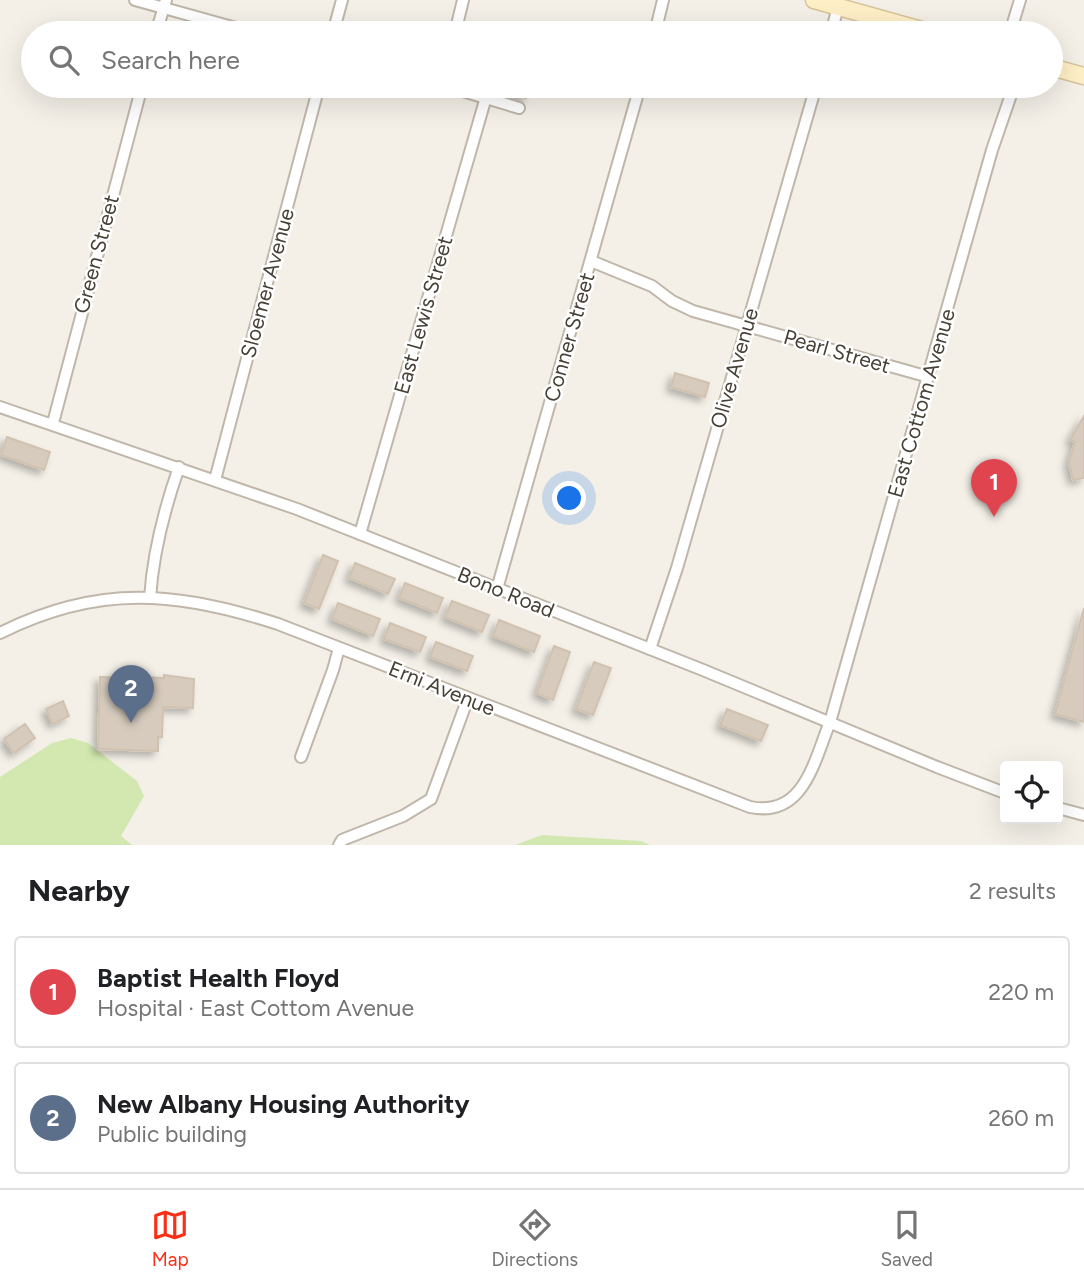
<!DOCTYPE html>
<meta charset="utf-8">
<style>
:root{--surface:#fff;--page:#f2f2f2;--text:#202124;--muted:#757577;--line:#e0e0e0;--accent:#fb2f17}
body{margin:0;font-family:Figtree,sans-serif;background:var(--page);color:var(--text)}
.controls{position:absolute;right:21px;bottom:21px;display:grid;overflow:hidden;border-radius:7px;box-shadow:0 7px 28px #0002}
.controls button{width:63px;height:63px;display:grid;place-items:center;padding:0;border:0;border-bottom:2px solid var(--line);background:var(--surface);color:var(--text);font:35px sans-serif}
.you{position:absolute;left:570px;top:499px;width:24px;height:24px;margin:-18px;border:5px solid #fff;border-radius:50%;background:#1a73e8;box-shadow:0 0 0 10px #1a73e833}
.badge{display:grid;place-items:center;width:46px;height:46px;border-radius:50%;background:var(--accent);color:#fff;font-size:23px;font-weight:700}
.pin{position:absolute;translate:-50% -58px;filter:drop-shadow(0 2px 4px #0008)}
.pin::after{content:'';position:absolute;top:37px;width:24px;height:21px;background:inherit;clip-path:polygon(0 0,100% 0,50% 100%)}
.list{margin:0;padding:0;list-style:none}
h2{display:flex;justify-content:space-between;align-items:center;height:91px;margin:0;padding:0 28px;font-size:30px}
h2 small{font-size:23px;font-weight:400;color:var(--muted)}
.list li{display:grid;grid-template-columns:46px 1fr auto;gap:21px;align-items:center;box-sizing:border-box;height:112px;margin:0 14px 14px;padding:0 14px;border:2px solid var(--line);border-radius:7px}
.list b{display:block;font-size:26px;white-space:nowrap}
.list p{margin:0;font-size:23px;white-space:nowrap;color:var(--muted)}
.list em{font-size:23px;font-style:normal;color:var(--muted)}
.icon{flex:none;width:38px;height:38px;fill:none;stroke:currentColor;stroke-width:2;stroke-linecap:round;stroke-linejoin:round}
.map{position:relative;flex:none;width:1084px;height:845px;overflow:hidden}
.search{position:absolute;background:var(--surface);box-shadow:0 7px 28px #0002;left:21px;right:21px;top:21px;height:77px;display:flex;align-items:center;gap:18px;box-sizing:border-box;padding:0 24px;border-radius:38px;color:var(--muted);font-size:26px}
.sheet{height:343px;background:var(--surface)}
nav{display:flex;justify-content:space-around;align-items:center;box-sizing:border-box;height:98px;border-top:2px solid var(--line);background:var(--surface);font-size:19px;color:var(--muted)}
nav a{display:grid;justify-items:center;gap:4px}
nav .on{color:var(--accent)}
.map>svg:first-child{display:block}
.green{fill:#d2e8b0}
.building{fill:#d6cbbd;stroke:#d1c2b0;stroke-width:2;filter:url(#shadow)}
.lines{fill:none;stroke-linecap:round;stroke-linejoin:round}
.minor-casing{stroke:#c0b7aa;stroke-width:14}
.secondary-casing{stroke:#d7c499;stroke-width:19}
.minor{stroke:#fff;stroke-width:10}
.secondary{stroke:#ffefc7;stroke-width:16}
.labels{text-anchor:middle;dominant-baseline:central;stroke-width:5;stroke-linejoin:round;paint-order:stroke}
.street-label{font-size:21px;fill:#474036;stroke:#fff}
</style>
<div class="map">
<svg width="1084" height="845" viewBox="0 0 1084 845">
<defs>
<filter id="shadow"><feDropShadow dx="-4.5" dy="4.5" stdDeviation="3.5" flood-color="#0004"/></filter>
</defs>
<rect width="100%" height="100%" fill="#f4f0e8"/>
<g class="green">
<path d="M71,738L88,743L137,781L144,796L121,836L132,845H0V777L52,743Z"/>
<path d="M542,835L641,841L650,845H515Z"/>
</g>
<g class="building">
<path d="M517,86H529L526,98L514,95Z"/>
<path d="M675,373L709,383L705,397L671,387Z"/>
<path d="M1084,416V478L1073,480L1069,462L1075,442L1070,440Z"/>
<path d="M7,437L50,452L44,470L1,455Z"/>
<path d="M323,555L338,561L319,609L304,603Z"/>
<path d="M355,563L395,579L388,594L349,578Z"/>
<path d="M405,583L443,598L437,613L399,598Z"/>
<path d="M452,601L489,615L482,632L445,617Z"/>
<path d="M338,603L380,619L373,636L332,619Z"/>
<path d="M1084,608V722L1055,714Z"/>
<path d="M499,620L540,636L534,652L493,636Z"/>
<path d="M390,623L426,637L420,652L384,639Z"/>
<path d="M436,642L473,656L467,671L430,657Z"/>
<path d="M554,646L570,652L553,700L537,693Z"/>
<path d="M594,662L611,668L593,715L576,709Z"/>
<path d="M164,675L194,679L193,708L163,707L162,737H158V751L98,749L100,677L126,678V689L143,690V677L164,678Z"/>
<path d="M63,701L69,716L53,724L46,709Z"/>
<path d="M727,709L768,725L761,741L720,725Z"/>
<path d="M25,724L35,738L14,753L4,739Z"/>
</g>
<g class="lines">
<defs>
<g id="minor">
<path d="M135,0L254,33"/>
<path d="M156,33L166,0"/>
<path d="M333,33L342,0"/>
<path d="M455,33L463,0"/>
<path d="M655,33L663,0"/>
<path d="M831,33L838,7"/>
<path d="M1010,33L1020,0"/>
<path d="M446,86L519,108"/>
<path d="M591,261L652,286L672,301L693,311L929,377"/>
<path d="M0,407L297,509L703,670L937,767L1005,793"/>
<path d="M53,423L142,86"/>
<path d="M215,480L319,86"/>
<path d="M360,534L486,97"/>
<path d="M497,589L640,86"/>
<path d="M150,598C153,552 164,510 179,467"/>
<path d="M0,633C98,584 177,591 278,624L750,807C804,818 814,761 830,722L992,150L1014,86"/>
<path d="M650,649L677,568L816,86"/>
<path d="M301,757L333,670L339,648"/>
<path d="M1058,808L1084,815"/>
<path d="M339,845L342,840L403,816L431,799L468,698"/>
</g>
<g id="secondary">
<path d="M814,0L932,33"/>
<path d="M1051,67L1084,76"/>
</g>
</defs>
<use href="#minor" class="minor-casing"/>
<use href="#secondary" class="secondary-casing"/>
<use href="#minor" class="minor"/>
<use href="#secondary" class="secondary"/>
</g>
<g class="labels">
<g class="street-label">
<text transform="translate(96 254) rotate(-75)">Green Street</text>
<text transform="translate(267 283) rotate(-75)">Sloemer Avenue</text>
<text transform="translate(423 315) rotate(-74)">East Lewis Street</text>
<text transform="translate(569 337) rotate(-74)">Conner Street</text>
<text transform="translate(837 351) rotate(16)">Pearl Street</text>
<text transform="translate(734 368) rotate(-74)">Olive Avenue</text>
<text transform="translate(921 403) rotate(-74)">East Cottom Avenue</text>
<text transform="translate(506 592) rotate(22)">Bono Road</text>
<text transform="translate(442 688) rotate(22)">Erni Avenue</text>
</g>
</g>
</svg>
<div class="controls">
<button><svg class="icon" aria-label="locate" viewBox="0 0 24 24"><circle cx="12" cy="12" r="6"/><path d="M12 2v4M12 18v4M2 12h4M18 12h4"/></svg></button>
</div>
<div class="you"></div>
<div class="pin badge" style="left:994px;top:517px;background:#e0444e">1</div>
<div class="pin badge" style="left:131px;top:723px;background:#5c6f8a">2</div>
<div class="search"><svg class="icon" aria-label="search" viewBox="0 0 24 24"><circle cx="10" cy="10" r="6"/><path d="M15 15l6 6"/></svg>Search here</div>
</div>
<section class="sheet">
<h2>Nearby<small>2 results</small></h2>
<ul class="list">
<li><span class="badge" style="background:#e0444e">1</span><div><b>Baptist Health Floyd</b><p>Hospital · East Cottom Avenue</p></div><em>220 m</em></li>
<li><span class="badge" style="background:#5c6f8a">2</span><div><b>New Albany Housing Authority</b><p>Public building</p></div><em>260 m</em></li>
</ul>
</section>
<nav>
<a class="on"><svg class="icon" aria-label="map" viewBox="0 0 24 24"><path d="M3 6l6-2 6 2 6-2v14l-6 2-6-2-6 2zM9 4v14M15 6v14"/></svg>Map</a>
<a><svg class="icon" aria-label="directions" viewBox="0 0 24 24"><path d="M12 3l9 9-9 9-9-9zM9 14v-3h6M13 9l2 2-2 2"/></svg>Directions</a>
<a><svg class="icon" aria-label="saved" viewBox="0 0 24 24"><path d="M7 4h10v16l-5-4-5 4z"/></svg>Saved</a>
</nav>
